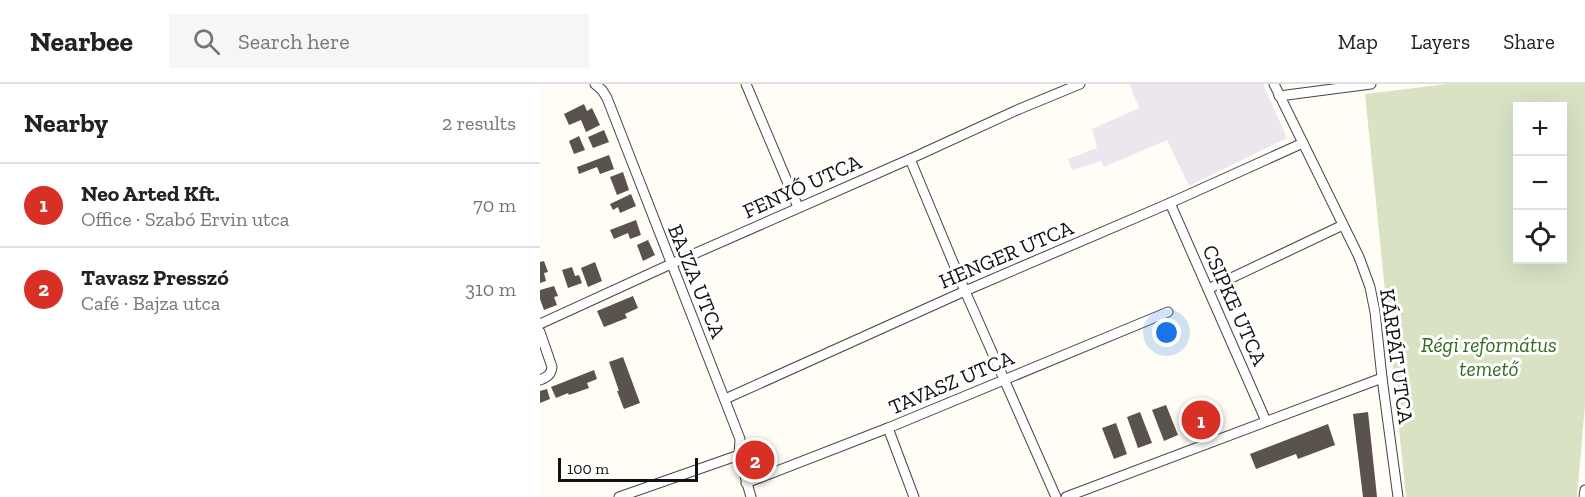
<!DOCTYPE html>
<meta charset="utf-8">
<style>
:root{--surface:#fff;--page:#f6f6f6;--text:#222;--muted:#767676;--line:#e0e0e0;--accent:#d93025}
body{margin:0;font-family:"Zilla Slab",serif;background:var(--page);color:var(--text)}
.controls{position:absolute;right:18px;top:18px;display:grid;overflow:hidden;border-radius:0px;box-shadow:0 6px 24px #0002}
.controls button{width:54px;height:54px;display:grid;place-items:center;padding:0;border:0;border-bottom:2px solid var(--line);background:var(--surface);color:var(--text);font:30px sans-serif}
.scale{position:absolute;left:18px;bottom:15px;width:140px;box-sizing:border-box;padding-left:6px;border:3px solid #111;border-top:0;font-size:16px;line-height:21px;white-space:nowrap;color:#111;-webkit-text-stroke:4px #fff;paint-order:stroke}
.you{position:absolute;left:627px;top:249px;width:21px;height:21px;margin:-15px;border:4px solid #fff;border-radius:50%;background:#1a73e8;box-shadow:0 0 0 9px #1a73e833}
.badge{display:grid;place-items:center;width:39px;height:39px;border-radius:50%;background:var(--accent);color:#fff;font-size:20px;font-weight:700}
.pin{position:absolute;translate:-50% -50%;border:3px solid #fff;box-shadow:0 2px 6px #0006}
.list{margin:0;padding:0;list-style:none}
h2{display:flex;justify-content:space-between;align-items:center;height:78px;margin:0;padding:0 24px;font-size:26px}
h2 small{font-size:20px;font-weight:400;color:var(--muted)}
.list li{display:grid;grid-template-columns:39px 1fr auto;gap:18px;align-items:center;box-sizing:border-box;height:84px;padding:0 24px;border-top:2px solid var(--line)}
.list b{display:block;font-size:22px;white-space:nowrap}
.list p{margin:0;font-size:20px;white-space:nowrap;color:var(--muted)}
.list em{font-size:20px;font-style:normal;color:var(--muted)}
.icon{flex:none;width:33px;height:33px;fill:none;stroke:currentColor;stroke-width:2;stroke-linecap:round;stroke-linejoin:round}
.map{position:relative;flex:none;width:1045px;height:413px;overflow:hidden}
header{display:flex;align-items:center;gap:36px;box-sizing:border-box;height:84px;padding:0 30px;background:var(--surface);border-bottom:2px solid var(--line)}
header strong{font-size:28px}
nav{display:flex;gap:33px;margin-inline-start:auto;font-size:21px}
.search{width:420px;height:54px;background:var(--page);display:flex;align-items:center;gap:15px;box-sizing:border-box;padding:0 21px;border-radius:0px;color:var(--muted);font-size:22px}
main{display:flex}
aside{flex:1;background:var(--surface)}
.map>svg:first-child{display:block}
.industrial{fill:#eee6ef}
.cemetery{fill:#d9e3c4;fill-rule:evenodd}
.building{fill:#5a524d}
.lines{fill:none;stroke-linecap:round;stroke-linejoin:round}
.street-casing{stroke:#444;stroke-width:11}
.street{stroke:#fff;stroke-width:9}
.labels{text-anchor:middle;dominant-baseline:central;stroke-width:6;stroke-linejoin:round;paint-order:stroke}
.street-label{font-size:21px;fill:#111;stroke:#fff}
.park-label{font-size:21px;font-style:italic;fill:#2f6b1f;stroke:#fff}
</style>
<header>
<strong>Nearbee</strong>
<div class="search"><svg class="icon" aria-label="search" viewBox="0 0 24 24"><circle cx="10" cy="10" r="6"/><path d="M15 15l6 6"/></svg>Search here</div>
<nav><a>Map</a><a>Layers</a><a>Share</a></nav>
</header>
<main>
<aside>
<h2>Nearby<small>2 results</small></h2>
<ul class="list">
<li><span class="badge">1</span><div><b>Neo Arted Kft.</b><p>Office · Szabó Ervin utca</p></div><em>70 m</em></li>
<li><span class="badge">2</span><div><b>Tavasz Presszó</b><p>Café · Bajza utca</p></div><em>310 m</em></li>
</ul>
</aside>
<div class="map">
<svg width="1045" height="413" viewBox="0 0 1045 413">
<rect width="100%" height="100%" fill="#fffdf5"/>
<path class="industrial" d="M589,0H723L747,54L649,102L627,56L564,83L561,77L532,86L528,75L557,64L552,45L599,24Z"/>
<path class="cemetery" d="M907,0H1045V322L1037,413H866L825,10ZM978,22H1023V176H978Z"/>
<g class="building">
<path d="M44,20L47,27L52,24L60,41L46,48L41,36L29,41L24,30Z"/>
<path d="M64,46L69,58L53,64L48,53Z"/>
<path d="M39,52L45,66L34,70L29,57Z"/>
<path d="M69,71L74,85L60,90L57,83L39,90L37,83Z"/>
<path d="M83,88L89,106L77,111L70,93Z"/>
<path d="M91,110L96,122L80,129L78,123L73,126L70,120Z"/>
<path d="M96,136L101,151L90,155L88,149L74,155L70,146Z"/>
<path d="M108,156L115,171L103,177L97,161Z"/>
<path d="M4,177L8,188L4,189L6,197L0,199V178Z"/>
<path d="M55,178L62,197L48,203L41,184Z"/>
<path d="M32,183L35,192L39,191L42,199L28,204L22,186Z"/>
<path d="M14,202L18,212L14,213L17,221L4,226L0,215V206Z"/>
<path d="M93,212L98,224L85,230L87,234L64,243L57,227Z"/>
<path d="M83,273L100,319L84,325L77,307H79L69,278Z"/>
<path d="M54,286L57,295L47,299L49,304L29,311L28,309L16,314L11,303Z"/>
<path d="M7,305L10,315L0,319V307Z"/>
<path d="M626,321L638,351L624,357L612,326Z"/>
<path d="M600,328L612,359L598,364L587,333Z"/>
<path d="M828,328L837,413H823L813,330Z"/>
<path d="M576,339L587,370L574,375L562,344Z"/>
<path d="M788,340L795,361L758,375L756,370L716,385L710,370Z"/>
</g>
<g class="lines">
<defs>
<g id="street">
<path d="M55,0L62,6L67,14L200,355L199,371L211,413"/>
<path d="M206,0L258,123"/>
<path d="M734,0L819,173L830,203L835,228L842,294L858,413"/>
<path d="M739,12L831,0"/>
<path d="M370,75L425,207L516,413"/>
<path d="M630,119L726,337"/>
<path d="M668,205L803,141"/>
<path d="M0,240L131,180L370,75L477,26L540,0"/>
<path d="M0,248L12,283C11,291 7,293 0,296"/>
<path d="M185,315L425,207L630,119L763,59"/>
<path d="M348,344L374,413"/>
<path d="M206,399L348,344L628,228"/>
<path d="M79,413L199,371"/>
<path d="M526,413L842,294"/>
<path d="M1044,413L1045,406"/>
</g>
</defs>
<use href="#street" class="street-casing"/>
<use href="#street" class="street"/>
</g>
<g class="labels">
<g class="street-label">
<text transform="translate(262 102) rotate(-24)">FENYŐ UTCA</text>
<text transform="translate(466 170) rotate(-23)">HENGER UTCA</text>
<text transform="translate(157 197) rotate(68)">BAJZA UTCA</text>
<text transform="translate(695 221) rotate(66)">CSIPKE UTCA</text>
<text transform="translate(857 272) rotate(82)">KÁRPÁT UTCA</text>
<text transform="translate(411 298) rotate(-23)">TAVASZ UTCA</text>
</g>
<g class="park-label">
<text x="949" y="260">Régi református<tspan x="949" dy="24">temető</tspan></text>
</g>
</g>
</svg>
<div class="controls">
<button>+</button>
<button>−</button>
<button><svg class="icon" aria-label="locate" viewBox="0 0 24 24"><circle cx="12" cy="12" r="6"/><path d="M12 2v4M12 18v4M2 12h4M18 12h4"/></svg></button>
</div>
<div class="scale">100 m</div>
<div class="you"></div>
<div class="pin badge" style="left:661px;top:336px">1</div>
<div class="pin badge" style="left:215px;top:376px">2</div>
</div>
</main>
